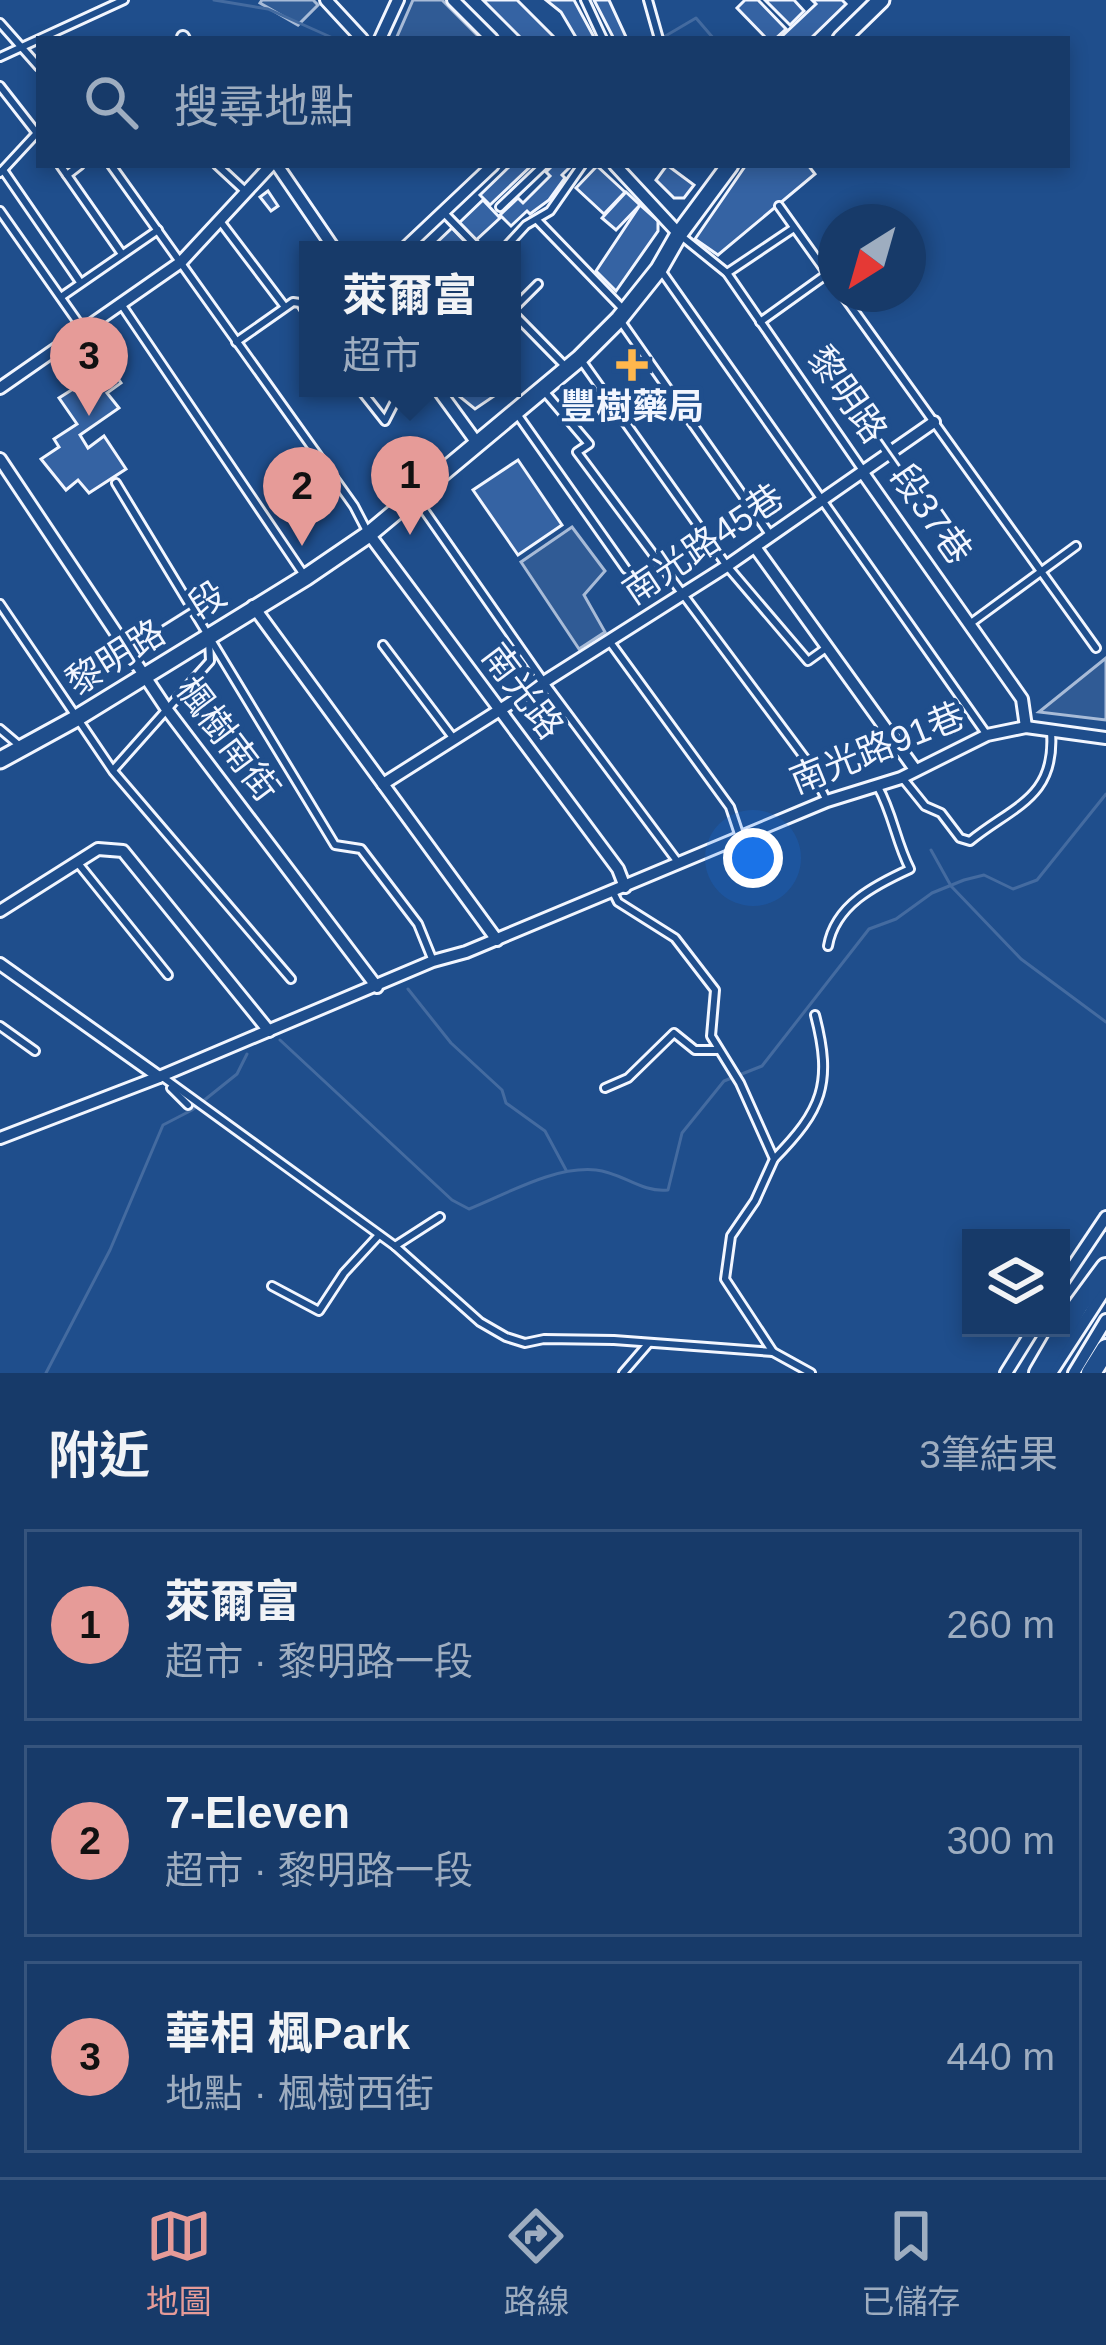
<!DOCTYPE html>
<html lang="zh-TW">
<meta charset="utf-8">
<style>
:root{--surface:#173a69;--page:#20416f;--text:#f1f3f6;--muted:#9eadc0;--line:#36547d;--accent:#e69b98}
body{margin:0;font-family:Helvetica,"Noto Sans TC",sans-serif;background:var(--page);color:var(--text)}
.controls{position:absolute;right:36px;bottom:36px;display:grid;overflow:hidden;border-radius:0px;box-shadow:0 6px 18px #0003}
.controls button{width:108px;height:108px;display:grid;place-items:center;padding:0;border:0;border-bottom:3px solid var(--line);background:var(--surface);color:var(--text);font:60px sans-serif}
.compass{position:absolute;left:818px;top:204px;width:108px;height:108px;border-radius:50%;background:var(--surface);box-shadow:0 6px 18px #0003;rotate:217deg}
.you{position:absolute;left:753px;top:858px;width:42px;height:42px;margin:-30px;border:9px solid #fff;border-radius:50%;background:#1a73e8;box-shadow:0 0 0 18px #1a73e833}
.badge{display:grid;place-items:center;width:78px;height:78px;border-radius:50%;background:var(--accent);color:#111;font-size:39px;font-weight:700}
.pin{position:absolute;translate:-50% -99px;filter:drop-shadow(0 3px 6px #0008)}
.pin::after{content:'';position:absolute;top:63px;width:42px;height:36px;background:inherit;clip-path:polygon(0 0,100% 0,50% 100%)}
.popup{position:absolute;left:299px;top:241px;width:222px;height:156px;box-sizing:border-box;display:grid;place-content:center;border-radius:0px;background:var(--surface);filter:drop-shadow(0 3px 9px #0005);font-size:39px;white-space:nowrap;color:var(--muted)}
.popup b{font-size:45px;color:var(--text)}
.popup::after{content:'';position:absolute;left:50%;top:100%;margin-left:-24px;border:24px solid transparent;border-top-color:var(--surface)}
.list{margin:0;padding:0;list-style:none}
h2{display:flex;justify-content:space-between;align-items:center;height:156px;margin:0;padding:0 48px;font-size:51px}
h2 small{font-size:39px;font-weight:400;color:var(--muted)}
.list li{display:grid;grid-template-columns:78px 1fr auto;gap:36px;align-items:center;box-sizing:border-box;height:192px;margin:0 24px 24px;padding:0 24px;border:3px solid var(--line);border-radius:0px}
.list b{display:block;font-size:45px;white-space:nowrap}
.list p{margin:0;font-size:39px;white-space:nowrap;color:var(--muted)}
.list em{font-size:39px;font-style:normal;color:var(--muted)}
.icon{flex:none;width:66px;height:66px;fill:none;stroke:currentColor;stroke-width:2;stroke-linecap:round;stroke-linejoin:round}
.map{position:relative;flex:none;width:1106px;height:1373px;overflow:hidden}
.search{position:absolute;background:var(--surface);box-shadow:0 6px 18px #0003;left:36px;right:36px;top:36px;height:132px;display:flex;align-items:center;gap:30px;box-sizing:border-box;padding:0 42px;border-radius:0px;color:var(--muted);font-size:45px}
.sheet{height:804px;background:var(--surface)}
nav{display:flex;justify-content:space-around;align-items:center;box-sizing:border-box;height:168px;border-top:3px solid var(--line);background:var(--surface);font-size:33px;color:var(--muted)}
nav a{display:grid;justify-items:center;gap:6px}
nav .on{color:var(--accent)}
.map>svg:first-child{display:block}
.built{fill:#305b95;stroke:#a8bbd7;stroke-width:3}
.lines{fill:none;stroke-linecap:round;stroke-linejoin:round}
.stream{stroke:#446ba0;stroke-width:3}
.building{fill:#3563a3;stroke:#f2f6ff;stroke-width:3}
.service-casing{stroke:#f2f6ff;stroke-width:12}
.minor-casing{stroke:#f2f6ff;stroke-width:16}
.secondary-casing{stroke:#f2f6ff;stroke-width:21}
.trunk-casing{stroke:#f2f6ff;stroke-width:24}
.service{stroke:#1f4e8c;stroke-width:6}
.minor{stroke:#1f4e8c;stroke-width:10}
.secondary{stroke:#1f4e8c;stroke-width:15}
.trunk{stroke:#1f4e8c;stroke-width:18}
.poi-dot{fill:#ffb74d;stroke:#1f4e8c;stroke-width:4.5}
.labels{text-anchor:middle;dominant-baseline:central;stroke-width:9;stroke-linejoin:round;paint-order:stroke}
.poi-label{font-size:36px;font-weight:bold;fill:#f2f6ff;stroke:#1f4e8c}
.street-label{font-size:36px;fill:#f2f6ff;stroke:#1f4e8c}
</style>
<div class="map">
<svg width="1106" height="1373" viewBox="0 0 1106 1373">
<rect width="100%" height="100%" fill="#1f4e8c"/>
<g class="built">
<path d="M262,0H313L318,5L298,25L260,3Z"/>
<path d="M413,0H442L481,39H396Z"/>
<path d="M572,527L605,571L584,595L605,632L579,649L521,562Z"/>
<path d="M1106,658V720L1039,712Z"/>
</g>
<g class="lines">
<g class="stream">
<path d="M214,0L268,9L335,39"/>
<path d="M662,38L696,18L714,39"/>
<path d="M931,850L951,886L1021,959L1106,1022"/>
<path d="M408,989L451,1043L502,1090L506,1103L545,1131L566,1170"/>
<path d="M280,1040L452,1200L469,1209C507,1194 553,1166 596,1170C621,1172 641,1193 668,1190L682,1133L724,1081L762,1066L869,929L896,919L932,893L964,880L984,875L1013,889L1037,880L1106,794"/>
<path d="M46,1373L110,1250L163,1125L192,1110L237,1074L247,1054"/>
</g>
</g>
<g class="building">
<path d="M483,0H517L556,39H522Z"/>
<path d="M546,0H574L595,39H577L561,12Z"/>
<path d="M594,0H609L627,39H614Z"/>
<path d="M745,0H758L786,29L775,39H767L737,8Z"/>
<path d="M765,0H794L804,11L790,25Z"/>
<path d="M812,0H842L846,4L810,39H779L816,4Z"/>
<path d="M511,165H532L490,205L480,195Z"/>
<path d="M553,165H572L562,175L565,178L549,200L530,214L527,211L511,226L500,215L518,198L523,203L550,176L546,172Z"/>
<path d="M667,165L694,185L684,198H674L656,180Z"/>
<path d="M746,165H808L815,174L718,255L695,239Z"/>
<path d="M597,166L625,192L604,214L576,188Z"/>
<path d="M268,191L278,206L271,211L260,197Z"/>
<path d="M626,192L640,205L616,230L602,218Z"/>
<path d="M483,200L500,218L475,241L459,223Z"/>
<path d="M640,205L658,221V231L616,291L596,271Z"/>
<path d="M452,228L469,246L465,250H429Z"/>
<path d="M97,348L121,383L107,393L119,408L80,435L88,448L104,436L126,469L89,493L78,480L66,490L41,459L59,447L54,439L77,424L59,398L73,389L59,370Z"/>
<path d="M449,388H506L475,409Z"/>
<path d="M518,460L562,525L518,555L473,490Z"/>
</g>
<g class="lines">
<defs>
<g id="service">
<path d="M585,0L603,39"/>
<path d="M648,0L659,39"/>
<path d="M0,23L39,67"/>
<path d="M0,57L124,0"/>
<path d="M0,86L39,136"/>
<path d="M60,165L122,254"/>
<path d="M111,165L354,506L367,531"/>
<path d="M217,165L245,191"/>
<path d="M3,170L80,282"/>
<path d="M0,173L37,133"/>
<path d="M67,175L80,165"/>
<path d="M779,206L836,286"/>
<path d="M500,207L544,165"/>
<path d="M0,211L82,328"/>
<path d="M445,214L480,250"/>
<path d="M537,220L622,308"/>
<path d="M220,221L285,307"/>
<path d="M680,235L727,273L862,469"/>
<path d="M503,250L526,225L550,211L582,165"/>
<path d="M662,272L987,735"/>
<path d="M727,273L794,228"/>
<path d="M842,294L1096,648"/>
<path d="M61,297L158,230"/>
<path d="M121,304L304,575"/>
<path d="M512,310L538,284"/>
<path d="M512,312L564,365"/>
<path d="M760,322L827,274"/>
<path d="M622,323L769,533"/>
<path d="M236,342L293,302L300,303L308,315"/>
<path d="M581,360L727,566L808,661L826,648"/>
<path d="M359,388L385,421L402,388"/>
<path d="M544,391L589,444L577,452L807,761L827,801"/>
<path d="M517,414L626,569"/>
<path d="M116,483L335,845L361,849L418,924L433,961"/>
<path d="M415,497L543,681L677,861"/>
<path d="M0,604L113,771L291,979"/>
<path d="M971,623L1076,546"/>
<path d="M610,642L730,807L740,837"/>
<path d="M383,645L454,739"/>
<path d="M0,729L20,746"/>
<path d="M113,770L210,661L209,640"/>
<path d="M904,780L925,806L941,813L960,838L970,841C1013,806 1056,798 1051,732"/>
<path d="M77,862L168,975"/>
<path d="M613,892L618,902L675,938L715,990L711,1036L740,1083L774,1159L755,1201L731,1236L725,1279L773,1352L811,1373"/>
<path d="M828,946C835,905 875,885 910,869C896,842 893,814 878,787"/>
<path d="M0,1026L35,1051"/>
<path d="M164,1078L395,1246L480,1322L506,1337L525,1343L544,1339L614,1340L773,1352"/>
<path d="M171,1088L188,1105"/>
<path d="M605,1088L628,1078L674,1033L695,1050H717"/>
<path d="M774,1159C822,1110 833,1084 815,1015"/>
<path d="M395,1246L440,1217"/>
<path d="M272,1286L319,1311L344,1273L379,1235"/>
<path d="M623,1373L648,1344"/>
</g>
<g id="minor">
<path d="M326,0L362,39"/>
<path d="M453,0L492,39"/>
<path d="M183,37L184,39"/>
<path d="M380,39L398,0"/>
<path d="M277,165L335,250"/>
<path d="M615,165L679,234"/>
<path d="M403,250L493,165"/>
<path d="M0,388L181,262L271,165"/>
<path d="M437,388L477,443"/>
<path d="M0,459L168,711L377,987"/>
<path d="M863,473L1022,699L1026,727"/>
<path d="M369,534L618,869L625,887"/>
<path d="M755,547L914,768"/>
<path d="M253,606L497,940"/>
<path d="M383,784L727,566L934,422"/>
<path d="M0,911L98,849L123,851L269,1031"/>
<path d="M0,964L159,1077"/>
<path d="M0,1138L159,1077L433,961L466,952L827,801L901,778L987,735L1026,727L1106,738"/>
<path d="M1061,1284L1106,1217"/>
<path d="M1006,1373L1034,1328"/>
<path d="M1051,1373L1106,1288"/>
<path d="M1074,1373L1106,1320"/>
</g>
<g id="secondary">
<path d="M841,39L881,0"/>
<path d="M0,760L75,719L306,577L369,534L580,358L619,319L659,269L679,234L730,165"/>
</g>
<g id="trunk">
<path d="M1039,1373L1078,1306L1106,1268"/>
<path d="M1091,1373L1106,1349"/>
</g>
</defs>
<use href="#service" class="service-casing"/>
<use href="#minor" class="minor-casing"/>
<use href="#secondary" class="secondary-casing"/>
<use href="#trunk" class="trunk-casing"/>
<use href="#service" class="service"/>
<use href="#minor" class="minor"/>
<use href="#secondary" class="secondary"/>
<use href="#trunk" class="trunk"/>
</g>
<path class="poi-dot" d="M626 347h12v12h12v12h-12v12h-12v-12h-12v-12h12z"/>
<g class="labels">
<g class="poi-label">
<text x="632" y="406">豐樹藥局</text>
</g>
<g class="street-label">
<text transform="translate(890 455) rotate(55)">黎明路一段37巷</text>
<text transform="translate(703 544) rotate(-34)">南光路45巷</text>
<text transform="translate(146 638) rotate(-32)">黎明路一段</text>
<text transform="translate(523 691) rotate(53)">南光路</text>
<text transform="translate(228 739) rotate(53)">楓樹南街</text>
<text transform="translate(877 748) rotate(-22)">南光路91巷</text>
</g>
</g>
</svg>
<div class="controls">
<button><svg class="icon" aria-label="layers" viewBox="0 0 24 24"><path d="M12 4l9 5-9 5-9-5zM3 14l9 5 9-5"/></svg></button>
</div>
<svg class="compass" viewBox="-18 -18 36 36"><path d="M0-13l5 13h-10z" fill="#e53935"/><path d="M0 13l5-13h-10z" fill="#9eadc0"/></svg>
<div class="you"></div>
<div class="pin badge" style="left:410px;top:535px">1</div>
<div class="popup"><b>萊爾富</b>超市</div>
<div class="pin badge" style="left:302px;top:546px">2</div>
<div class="pin badge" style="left:89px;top:416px">3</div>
<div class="search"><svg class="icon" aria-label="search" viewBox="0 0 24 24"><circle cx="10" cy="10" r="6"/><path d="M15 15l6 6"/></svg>搜尋地點</div>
</div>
<section class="sheet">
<h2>附近<small>3筆結果</small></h2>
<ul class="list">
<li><span class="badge">1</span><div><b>萊爾富</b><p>超市 · 黎明路一段</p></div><em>260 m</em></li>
<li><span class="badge">2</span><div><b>7-Eleven</b><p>超市 · 黎明路一段</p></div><em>300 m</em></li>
<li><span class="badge">3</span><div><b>華相 楓Park</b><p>地點 · 楓樹西街</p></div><em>440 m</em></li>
</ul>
</section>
<nav>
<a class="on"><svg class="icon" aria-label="map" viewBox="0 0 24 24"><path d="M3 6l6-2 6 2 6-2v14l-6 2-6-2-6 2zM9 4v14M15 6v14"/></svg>地圖</a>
<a><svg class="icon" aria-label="directions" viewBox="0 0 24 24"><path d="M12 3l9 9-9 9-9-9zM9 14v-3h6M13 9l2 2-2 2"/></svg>路線</a>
<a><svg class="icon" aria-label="saved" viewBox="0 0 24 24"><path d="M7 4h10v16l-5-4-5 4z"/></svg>已儲存</a>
</nav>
